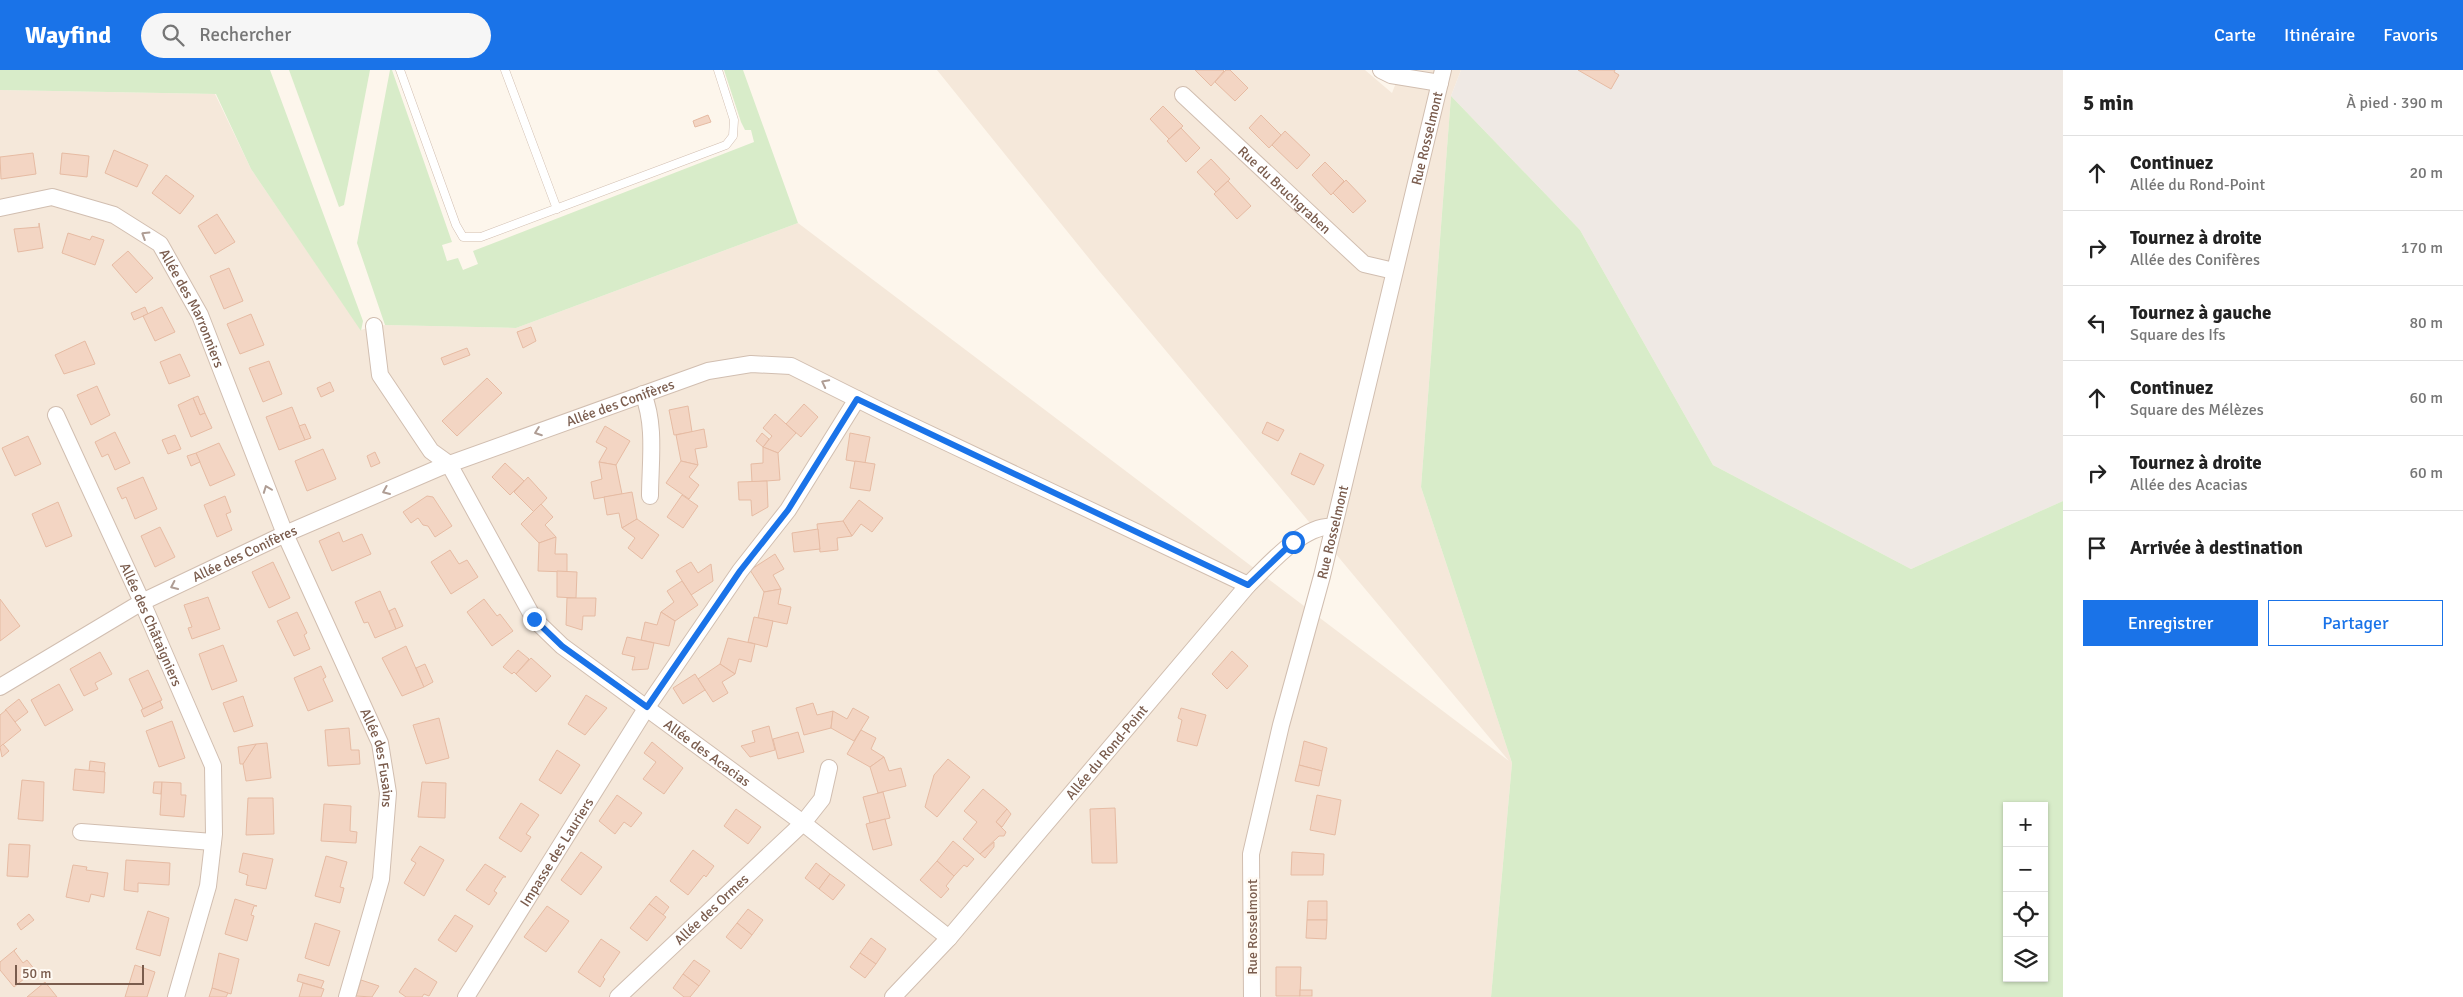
<!DOCTYPE html>
<html lang="fr">
<meta charset="utf-8">
<style>
:root{--surface:#fff;--page:#f6f6f6;--text:#222;--muted:#767676;--line:#e0e0e0;--accent:#1a73e8}
body{margin:0;font-family:Signika,sans-serif;background:var(--page);color:var(--text)}
.controls{position:absolute;right:15px;bottom:15px;display:grid;overflow:hidden;border-radius:0px;box-shadow:0 1px 4px #0004}
.controls button{width:45px;height:45px;display:grid;place-items:center;padding:0;border:0;border-bottom:1px solid var(--line);background:var(--surface);color:var(--text);font:25px sans-serif}
.scale{position:absolute;left:15px;bottom:12px;width:129px;box-sizing:border-box;padding-left:5px;border:2px solid #7a5c4d;border-top:0;font-size:14px;line-height:18px;white-space:nowrap;color:#7a5c4d;-webkit-text-stroke:4px #fffaf3;paint-order:stroke}
.stop{position:absolute;width:15px;height:15px;margin:-11px;border:4px solid #1a73e8;border-radius:50%;background:#fff}
.stop.end{background:#1a73e8;border-color:#fff;box-shadow:0 1px 5px #0008}
.list{margin:0;padding:0;list-style:none}
h2{display:flex;justify-content:space-between;align-items:center;height:65px;margin:0;padding:0 20px;font-size:21px}
h2 small{font-size:16px;font-weight:400;color:var(--muted)}
.list li{display:grid;grid-template-columns:32px 1fr auto;gap:15px;align-items:center;box-sizing:border-box;height:75px;padding:0 20px;border-top:1px solid var(--line)}
.list b{display:block;font-size:19px;white-space:nowrap}
.list p{margin:0;font-size:16px;white-space:nowrap;color:var(--muted)}
.list em{font-size:16px;font-style:normal;color:var(--muted)}
.actions{display:flex;gap:10px;padding:15px 20px}
.actions a{flex:1;padding:11px 0;border:1px solid var(--accent);border-radius:0px;text-align:center;font-size:18px;color:var(--accent)}
.actions .main{background:var(--accent);color:#fff}
.icon{flex:none;width:28px;height:28px;fill:none;stroke:currentColor;stroke-width:2;stroke-linecap:round;stroke-linejoin:round}
.map{position:relative;flex:none;width:2063px;height:927px;overflow:hidden}
header{display:flex;align-items:center;gap:30px;box-sizing:border-box;height:70px;padding:0 25px;background:var(--accent);color:#fff}
header strong{font-size:24px}
nav{display:flex;gap:28px;margin-inline-start:auto;font-size:18px}
.search{width:350px;height:45px;background:var(--page);display:flex;align-items:center;gap:12px;box-sizing:border-box;padding:0 18px;border-radius:28px;color:var(--muted);font-size:19px}
main{display:flex}
aside{flex:1;background:var(--surface)}
.map>svg:first-child{display:block}
.residential{fill:#f5e8da}
.industrial{fill:#efe9e4}
.green{fill:#d8ecc9;fill-rule:evenodd}
.building{fill:#f3d5c3;stroke:#e6bba3}
.lines{fill:none;stroke-linecap:round;stroke-linejoin:round}
.lane-casing{stroke:#d1beb0;stroke-width:9}
.street-casing{stroke:#d1beb0;stroke-width:18}
.lane{stroke:#fff;stroke-width:8}
.street{stroke:#fff;stroke-width:16}
.oneway{stroke:#af9d94}
.route{stroke:#1a73e8;stroke-width:6}
.labels{text-anchor:middle;dominant-baseline:central;stroke-width:5;stroke-linejoin:round;paint-order:stroke}
.street-label{font-size:14px;fill:#7a5c4d;stroke:#fffaf3}
</style>
<header>
<strong>Wayfind</strong>
<div class="search"><svg class="icon" aria-label="search" viewBox="0 0 24 24"><circle cx="10" cy="10" r="6"/><path d="M15 15l6 6"/></svg>Rechercher</div>
<nav><a>Carte</a><a>Itinéraire</a><a>Favoris</a></nav>
</header>
<main>
<div class="map">
<svg width="2063" height="927" viewBox="0 0 2063 927">
<rect width="100%" height="100%" fill="#fdf6ec"/>
<path class="residential" d="M937,0H1365L1392,23L1401,0H1461L1451,26L1421,417L1512,693L1491,927H0V20L215,24L251,99L361,260L374,256L385,255L516,258L798,153L1509,691L1100,202Z"/>
<path class="industrial" d="M1461,0H2063V431L1911,499L1713,395L1580,160L1451,26Z"/>
<g class="green">
<path d="M0,0H270L363,251L361,261L251,99L216,24L0,20Z"/>
<path d="M289,0H370L344,135L339,137Z"/>
<path d="M390,0H392L452,172L442,175L447,191L458,188L463,200L478,194L473,181L754,72L751,60H745L741,52L724,0H743L798,153L516,258L385,255L357,173Z"/>
<path d="M1451,26L1580,160L1713,395L1911,499L2063,431V927H1491L1512,693L1421,417ZM2007,736H2044V908H2007Z"/>
</g>
<g class="building">
<path d="M1195,0H1223L1224,1L1211,16Z"/>
<path d="M1226,0H1230L1248,18L1235,31L1215,12Z"/>
<path d="M1578,0H1615L1614,2L1619,5L1611,19Z"/>
<path d="M1163,36L1183,56L1169,69L1150,49Z"/>
<path d="M708,45L711,52L695,57L693,51Z"/>
<path d="M1261,45L1281,65L1269,78L1249,58Z"/>
<path d="M1181,58L1200,78L1186,92L1167,71Z"/>
<path d="M1285,61L1310,85L1297,99L1272,75Z"/>
<path d="M114,80L148,95L137,117L105,103Z"/>
<path d="M33,83L36,104L1,109L0,87Z"/>
<path d="M62,83L89,86L87,107L60,104Z"/>
<path d="M1211,89L1230,109L1216,122L1197,102Z"/>
<path d="M1325,92L1344,111L1331,125L1312,105Z"/>
<path d="M166,105L194,126L180,144L152,123Z"/>
<path d="M1346,110L1366,131L1353,143L1333,123Z"/>
<path d="M1228,111L1251,136L1237,149L1214,124Z"/>
<path d="M217,144L235,172L215,184L198,156Z"/>
<path d="M39,153L43,178L18,182L14,159L39,157Z"/>
<path d="M68,163L90,170L92,166L104,170L95,195L62,183Z"/>
<path d="M128,181L153,208L136,223L112,195Z"/>
<path d="M229,198L243,231L224,239L210,206Z"/>
<path d="M145,237L148,244L134,250L131,243Z"/>
<path d="M162,237L175,262L155,271L143,246Z"/>
<path d="M251,244L264,275L240,284L227,254Z"/>
<path d="M531,257L536,271L523,278L517,262Z"/>
<path d="M85,271L95,294L64,304L55,285Z"/>
<path d="M467,278L470,285L444,295L441,288Z"/>
<path d="M180,284L190,306L169,314L160,292Z"/>
<path d="M269,291L282,324L263,332L249,298Z"/>
<path d="M487,308L502,323L457,366L442,351Z"/>
<path d="M330,312L334,321L321,327L317,318Z"/>
<path d="M97,316L110,345L91,355L77,325Z"/>
<path d="M198,326L205,343L200,345L193,328Z"/>
<path d="M193,328L200,345L205,343L212,358L191,367L178,335Z"/>
<path d="M804,334L818,347L801,367L786,354Z"/>
<path d="M688,336L692,362L674,365L669,340Z"/>
<path d="M292,337L305,370L279,380L266,347Z"/>
<path d="M775,344L796,363L778,383L763,377L772,366L763,358Z"/>
<path d="M1267,352L1284,360L1278,371L1262,363Z"/>
<path d="M305,354L311,368L305,370L299,356Z"/>
<path d="M605,356L630,371L616,395L599,392L607,378L596,372Z"/>
<path d="M704,359L707,377L695,379L698,395L681,391L676,365Z"/>
<path d="M115,362L130,393L115,400L108,384L102,387L95,372Z"/>
<path d="M762,363L769,369L763,377L756,371Z"/>
<path d="M850,363L870,367L865,393L846,390Z"/>
<path d="M175,365L181,379L168,384L162,370Z"/>
<path d="M28,366L41,394L15,406L2,378Z"/>
<path d="M219,373L235,405L210,416L196,383Z"/>
<path d="M763,377L778,383L780,410L752,412L751,394L763,393Z"/>
<path d="M323,379L336,409L307,421L295,391Z"/>
<path d="M375,382L380,393L371,397L367,386Z"/>
<path d="M196,383L200,392L191,396L187,386Z"/>
<path d="M1300,383L1324,395L1314,415L1291,404Z"/>
<path d="M681,391L698,395L689,407L699,415L689,429L666,413Z"/>
<path d="M855,391L875,394L870,421L850,418Z"/>
<path d="M599,392L616,395L622,424L594,429L591,412L602,409Z"/>
<path d="M505,393L524,411L510,425L492,407Z"/>
<path d="M143,407L157,439L135,449L126,427L122,429L117,418Z"/>
<path d="M528,407L547,428L534,442L514,422Z"/>
<path d="M767,411L768,437L752,446L751,430H739L738,412Z"/>
<path d="M632,422L637,449L622,458L619,443L607,445L604,427Z"/>
<path d="M682,425L698,436L683,458L667,447Z"/>
<path d="M225,426L231,442L226,444L232,460L217,467L204,435Z"/>
<path d="M427,426L433,427L452,456L435,467L428,456L423,455L418,448L411,453L403,442Z"/>
<path d="M859,430L883,448L872,462L861,454L852,466L843,451Z"/>
<path d="M58,432L72,466L46,477L32,444Z"/>
<path d="M541,434L553,447L545,455L556,467L539,473L521,454Z"/>
<path d="M637,449L659,465L642,489L628,478L635,468L622,458Z"/>
<path d="M843,451L852,466L837,468L838,480L820,482L817,454Z"/>
<path d="M160,457L175,487L155,497L141,466Z"/>
<path d="M818,459L820,479L794,482L792,463Z"/>
<path d="M339,462L343,472L362,464L371,484L332,501L319,471Z"/>
<path d="M556,467L555,484H567V502L538,501L539,473Z"/>
<path d="M450,480L459,494L467,490L478,507L451,524L431,492Z"/>
<path d="M775,484L784,499L773,505L781,519L764,522L750,500Z"/>
<path d="M273,492L290,528L269,538L252,502Z"/>
<path d="M691,492L698,503L711,494L713,511L691,525L676,501Z"/>
<path d="M557,501L577,502L576,528L557,527Z"/>
<path d="M682,511L698,535L675,551L661,542L674,532L667,521Z"/>
<path d="M781,519L778,534L791,537L787,554L758,548L764,522Z"/>
<path d="M380,521L396,559L375,568L368,552L364,553L355,532Z"/>
<path d="M208,527L220,559L192,569L188,558L192,557L184,535Z"/>
<path d="M567,528H596L595,546H583L582,560L566,555Z"/>
<path d="M0,529L20,556L0,571Z"/>
<path d="M484,529L497,546L500,544L513,561L492,576L467,542Z"/>
<path d="M395,538L403,556L396,559L389,541Z"/>
<path d="M297,542L307,563L304,565L310,579L294,586L277,551Z"/>
<path d="M661,542L675,551L669,576L641,570L645,552L657,555Z"/>
<path d="M754,547L773,551L767,577L748,572Z"/>
<path d="M627,567L654,573L648,599L632,600L635,587L622,584Z"/>
<path d="M728,568L755,574L751,592L739,589L735,604L720,594Z"/>
<path d="M223,575L237,611L212,620L199,584Z"/>
<path d="M406,576L424,617L402,626L382,588Z"/>
<path d="M518,580L529,589L516,604L514,602L512,604L503,597Z"/>
<path d="M1232,581L1248,596L1227,619L1212,604Z"/>
<path d="M100,582L112,604L95,613L98,619L84,626L70,599Z"/>
<path d="M531,588L551,606L536,622L516,604Z"/>
<path d="M425,594L433,612L424,617L416,598Z"/>
<path d="M720,594L735,604L722,612L728,623L713,632L698,609Z"/>
<path d="M321,596L326,607L323,609L333,631L308,641L294,608Z"/>
<path d="M148,600L162,630L143,639L129,609Z"/>
<path d="M695,604L705,620L683,634L673,618Z"/>
<path d="M59,614L73,640L45,656L31,630Z"/>
<path d="M586,625L607,638L585,665L568,654Z"/>
<path d="M243,626L253,656L234,662L223,633Z"/>
<path d="M19,629L28,642L15,652L5,640Z"/>
<path d="M160,631L163,638L144,647L141,640Z"/>
<path d="M813,633L817,645L833,641L831,658L804,665L796,638Z"/>
<path d="M853,638L869,647L854,671L831,658L833,641L847,649Z"/>
<path d="M1181,638L1206,645L1197,676L1177,671L1182,650L1178,648Z"/>
<path d="M6,640L21,660L0,677V645Z"/>
<path d="M439,648L449,688L426,694L413,655Z"/>
<path d="M172,651L185,688L159,697L146,661Z"/>
<path d="M769,656L775,680L750,687L741,676L755,672L752,661Z"/>
<path d="M349,658L351,680H359L360,694L328,696L325,660Z"/>
<path d="M861,660L876,668L871,679L884,687L870,697L847,684Z"/>
<path d="M798,662L804,682L778,689L773,669Z"/>
<path d="M1304,671L1327,678L1322,701L1299,695Z"/>
<path d="M652,672L683,698L664,724L643,709L656,692L644,683Z"/>
<path d="M267,673L271,708L246,711L243,694L256,674Z"/>
<path d="M3,674L9,681L2,687L0,677Z"/>
<path d="M256,674L243,694H240L238,677Z"/>
<path d="M557,680L580,695L561,724L539,710Z"/>
<path d="M884,687L889,701L901,698L906,716L878,723L870,697Z"/>
<path d="M948,689L970,707L937,747L925,737L934,705Z"/>
<path d="M90,691L105,693L104,702L89,701Z"/>
<path d="M1299,695L1322,701L1319,716L1295,711Z"/>
<path d="M75,699L105,702L104,723L73,720Z"/>
<path d="M22,710L44,712L43,751L18,749Z"/>
<path d="M154,712H162L161,724L153,723Z"/>
<path d="M162,712L181,713V725H186L184,747L160,745Z"/>
<path d="M422,712L446,713L445,748L418,747Z"/>
<path d="M983,719L1007,739L996,752L1006,762L1004,766H999L980,784L963,769L977,752L964,741Z"/>
<path d="M883,722L890,748L870,753L863,727Z"/>
<path d="M617,725L642,743L631,757L624,752L615,764L599,751Z"/>
<path d="M1317,725L1341,730L1335,765L1310,760Z"/>
<path d="M248,728H273L274,764L246,765Z"/>
<path d="M521,733L539,745L526,764L531,767L521,782L499,768Z"/>
<path d="M324,734L351,736L350,761L357,762L356,773L321,771Z"/>
<path d="M1115,738L1117,793H1092L1090,739Z"/>
<path d="M736,739L761,757L748,774L724,756Z"/>
<path d="M1007,739L1011,744L1002,757L996,752Z"/>
<path d="M885,749L892,775L873,780L866,754Z"/>
<path d="M953,771L974,789L967,797L964,795L954,806L937,791Z"/>
<path d="M994,772V777L985,788L980,784Z"/>
<path d="M9,774L30,775L28,807L7,806Z"/>
<path d="M420,776L444,790L424,826L404,813L416,793L411,790Z"/>
<path d="M693,780L714,796L706,807L704,805L688,825L670,811Z"/>
<path d="M581,782L602,797L581,825L561,810Z"/>
<path d="M1292,782L1324,784L1323,805H1291Z"/>
<path d="M243,783L273,789L266,819L246,815L248,805L239,802Z"/>
<path d="M326,786L347,792L340,817L344,818L340,833L315,826Z"/>
<path d="M126,790L170,793L169,815L138,813V822L124,820Z"/>
<path d="M937,791L954,806L946,816L949,819L941,828L920,810Z"/>
<path d="M816,793L830,804L819,819L805,808Z"/>
<path d="M485,794L506,807H503L494,821L497,823L489,835L466,820Z"/>
<path d="M73,795L87,797L86,800L108,803L104,827L91,824L89,832L66,827Z"/>
<path d="M830,804L845,815L833,830L819,819Z"/>
<path d="M656,826L669,837L663,845L649,834Z"/>
<path d="M235,829L257,836H254L251,845L254,846L247,871L225,864Z"/>
<path d="M1308,831H1327V850H1307Z"/>
<path d="M649,834L666,847L647,871L630,858Z"/>
<path d="M547,836L569,851L546,882L524,867Z"/>
<path d="M748,839L763,850L752,865L737,853Z"/>
<path d="M148,841L169,848L160,886L136,879Z"/>
<path d="M29,844L34,850L21,860L17,854Z"/>
<path d="M455,845L473,856L456,882L438,870Z"/>
<path d="M1307,850H1327L1326,869L1306,868Z"/>
<path d="M315,853L340,861L329,896L305,888Z"/>
<path d="M737,853L752,865L741,879L726,867Z"/>
<path d="M871,868L886,879L876,894L860,883Z"/>
<path d="M601,869L620,882L603,907L605,909L600,917L578,902Z"/>
<path d="M17,878L14,881L23,893L27,890L35,900L14,917L0,900V892Z"/>
<path d="M219,883L239,889L231,924L212,918Z"/>
<path d="M860,883L876,894L865,908L850,897Z"/>
<path d="M694,890L710,901L699,916L683,904Z"/>
<path d="M135,895L155,902L147,927H125Z"/>
<path d="M1276,897H1301L1300,926H1276Z"/>
<path d="M415,898L437,912L429,926L424,924L422,927H406L399,922Z"/>
<path d="M299,904L324,911L321,918L297,911Z"/>
<path d="M683,904L699,916L690,927H684L673,918Z"/>
<path d="M361,910L379,916L372,927L356,926Z"/>
<path d="M45,912L57,927H27Z"/>
<path d="M303,913L324,919L321,927H299Z"/>
<path d="M212,918L228,923L226,927H209Z"/>
<rect x="1300" y="920" width="12" height="6"/>
</g>
<g class="lines">
<defs>
<g id="lane">
<path d="M400,0L456,155L463,167H481L726,75L733,66L734,50L718,0"/>
<path d="M505,0L557,139"/>
</g>
<g id="street">
<path d="M1381,0L1391,5L1440,13"/>
<path id="s1" d="M1183,25L1364,194L1394,201"/>
<path id="s2" d="M0,138L52,127L114,145L160,174L200,245L285,464L380,673L388,723L381,809L347,927"/>
<path id="s3" d="M374,256L380,305L431,381L449,394L534,549L562,576L803,753L949,868"/>
<path d="M643,324C656,355 650,394 650,426"/>
<path id="s4" d="M56,345L142,532L213,696L214,764L208,816L176,927"/>
<path id="s5" d="M0,617L142,532L285,464L441,397L708,301L751,294L791,296L887,344L1248,515"/>
<path d="M81,762L213,772"/>
<path id="s6" d="M466,927L647,637L740,501L788,440L857,329"/>
<path id="s7" d="M618,927L803,753L822,729L829,698"/>
<path id="s8" d="M893,927L949,868L1248,515C1268,496 1303,454 1333,457"/>
<path id="s9" d="M1252,927L1251,784L1281,655L1322,506L1443,0"/>
</g>
</defs>
<use href="#lane" class="lane-casing"/>
<use href="#street" class="street-casing"/>
<use href="#lane" class="lane"/>
<use href="#street" class="street"/>
</g>
<defs><path id="oneway-chevron" d="M-2-3.5L2.5 0L-2 3.5" fill="none" stroke-width="1.6" stroke-linecap="round" stroke-linejoin="round" transform="scale(1.25)"/></defs>
<g class="oneway">
<use href="#oneway-chevron" transform="translate(145 165) rotate(-148)"/>
<use href="#oneway-chevron" transform="translate(825 313) rotate(-153)"/>
<use href="#oneway-chevron" transform="translate(538 362) rotate(160)"/>
<use href="#oneway-chevron" transform="translate(267 419) rotate(-111)"/>
<use href="#oneway-chevron" transform="translate(386 421) rotate(157)"/>
<use href="#oneway-chevron" transform="translate(174 516) rotate(155)"/>
</g>
<g class="lines">
<path class="route" d="M534,549L562,576L647,637L740,501L788,440L857,329L1248,515L1293,472"/>
</g>
<g class="labels">
<g class="street-label">
<text stroke="none"><textPath href="#s9" startOffset="880">Rue Rosselmont</textPath></text>
<text stroke="none"><textPath href="#s1" startOffset="139">Rue du Bruchgraben</textPath></text>
<text stroke="none"><textPath href="#s2" startOffset="244">Allée des Marronniers</textPath></text>
<text stroke="none"><textPath href="#s5" startOffset="684">Allée des Conifères</textPath></text>
<text stroke="none"><textPath href="#s9" startOffset="475">Rue Rosselmont</textPath></text>
<text stroke="none"><textPath href="#s5" startOffset="279">Allée des Conifères</textPath></text>
<text stroke="none"><textPath href="#s4" startOffset="230">Allée des Châtaigniers</textPath></text>
<text stroke="none"><textPath href="#s3" startOffset="559">Allée des Acacias</textPath></text>
<text stroke="none"><textPath href="#s8" startOffset="325">Allée du Rond-Point</textPath></text>
<text stroke="none"><textPath href="#s2" startOffset="732">Allée des Fusains</textPath></text>
<text stroke="none"><textPath href="#s6" startOffset="171">Impasse des Lauriers</textPath></text>
<text stroke="none"><textPath href="#s7" startOffset="128">Allée des Ormes</textPath></text>
<text transform="translate(1252 857) rotate(-90)">Rue Rosselmont</text>
</g>
</g>
</svg>
<div class="controls">
<button>+</button>
<button>−</button>
<button><svg class="icon" aria-label="locate" viewBox="0 0 24 24"><circle cx="12" cy="12" r="6"/><path d="M12 2v4M12 18v4M2 12h4M18 12h4"/></svg></button>
<button><svg class="icon" aria-label="layers" viewBox="0 0 24 24"><path d="M12 4l9 5-9 5-9-5zM3 14l9 5 9-5"/></svg></button>
</div>
<div class="scale">50 m</div>
<div class="stop" style="left:1293px;top:472px"></div>
<div class="stop end" style="left:534px;top:549px"></div>
</div>
<aside>
<h2>5 min<small>À pied · 390 m</small></h2>
<ul class="list">
<li><svg class="icon" aria-label="ahead" viewBox="0 0 24 24"><path d="M12 20V5M6 11l6-6 6 6"/></svg><div><b>Continuez</b><p>Allée du Rond-Point</p></div><em>20 m</em></li>
<li><svg class="icon" aria-label="right" viewBox="0 0 24 24"><path d="M7 20v-9h11M14 6l5 5-5 5"/></svg><div><b>Tournez à droite</b><p>Allée des Conifères</p></div><em>170 m</em></li>
<li><svg class="icon" aria-label="left" viewBox="0 0 24 24"><path d="M17 20v-9H6M10 6l-5 5 5 5"/></svg><div><b>Tournez à gauche</b><p>Square des Ifs</p></div><em>80 m</em></li>
<li><svg class="icon" aria-label="ahead" viewBox="0 0 24 24"><path d="M12 20V5M6 11l6-6 6 6"/></svg><div><b>Continuez</b><p>Square des Mélèzes</p></div><em>60 m</em></li>
<li><svg class="icon" aria-label="right" viewBox="0 0 24 24"><path d="M7 20v-9h11M14 6l5 5-5 5"/></svg><div><b>Tournez à droite</b><p>Allée des Acacias</p></div><em>60 m</em></li>
<li><svg class="icon" aria-label="arrive" viewBox="0 0 24 24"><path d="M6 21V4h12l-3 4 3 4H6"/></svg><div><b>Arrivée à destination</b></div></li>
</ul>
<div class="actions"><a class="main">Enregistrer</a><a>Partager</a></div>
</aside>
</main>
